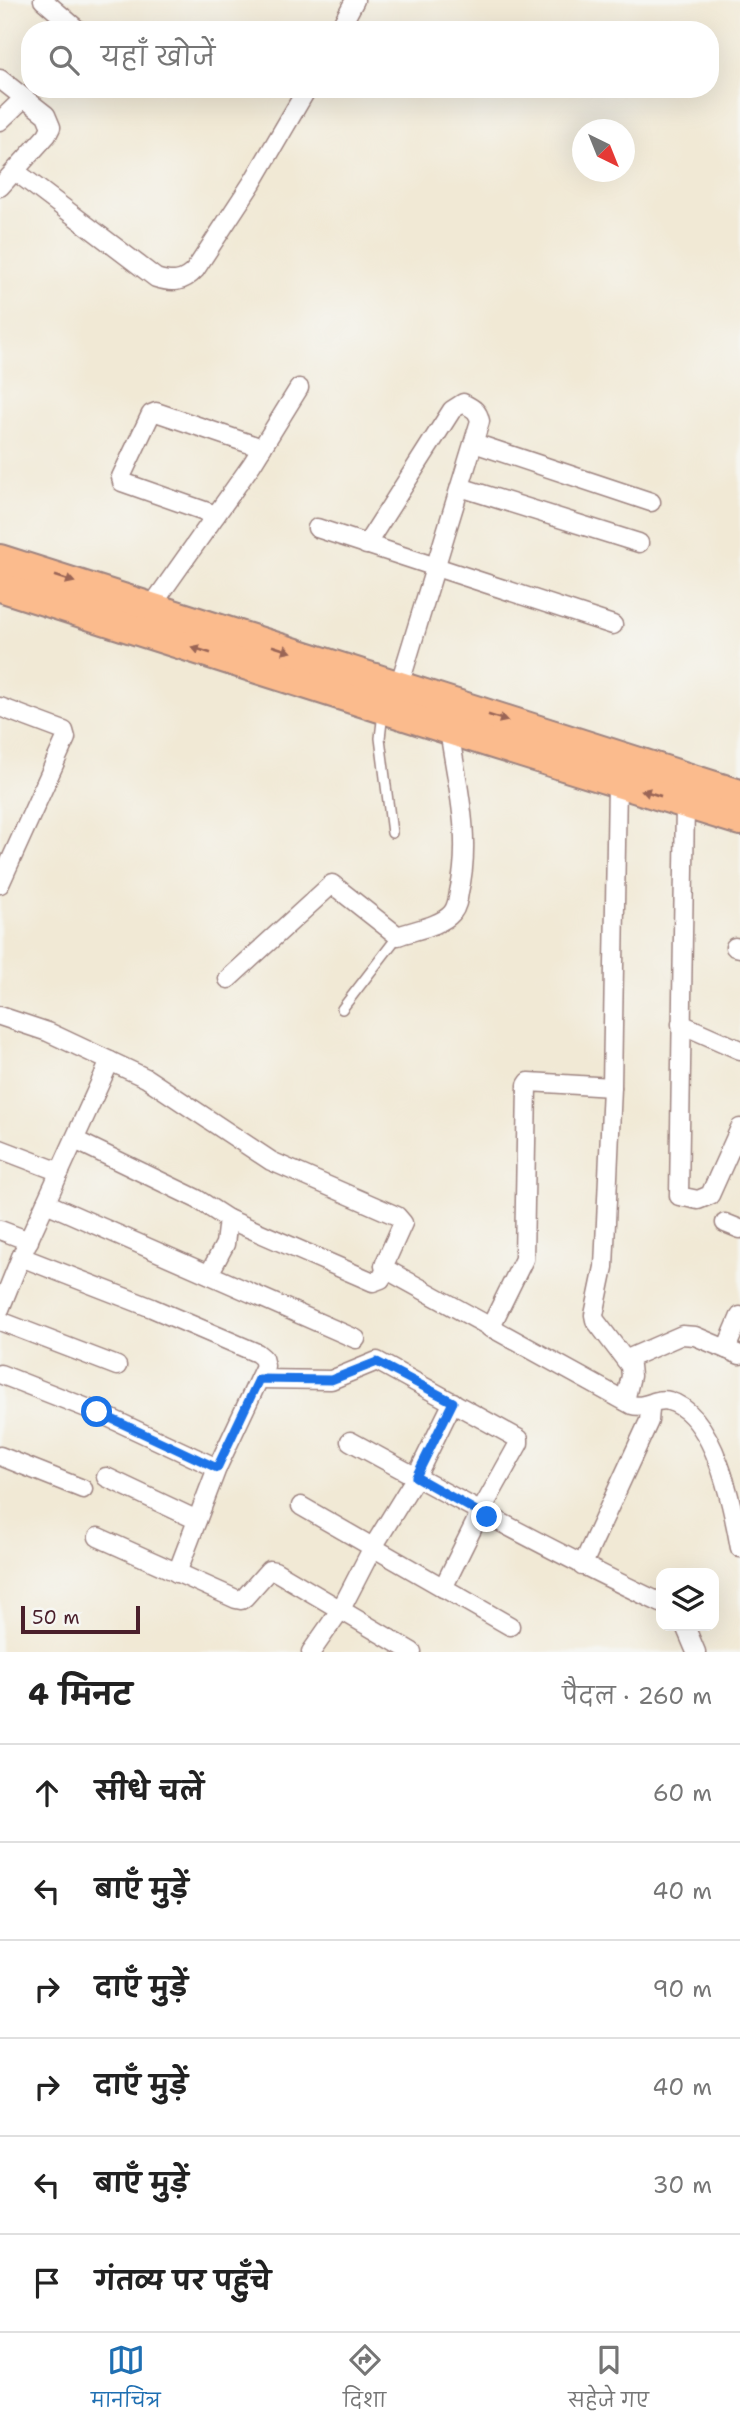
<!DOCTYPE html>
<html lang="hi">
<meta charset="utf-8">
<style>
:root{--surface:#fff;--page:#f6f6f6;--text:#222;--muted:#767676;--line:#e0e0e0;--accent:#1f6fb2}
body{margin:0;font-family:"Shantell Sans","Playpen Sans Deva",sans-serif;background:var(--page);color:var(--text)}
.controls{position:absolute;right:21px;bottom:21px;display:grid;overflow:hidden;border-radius:14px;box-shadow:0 7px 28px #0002}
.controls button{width:63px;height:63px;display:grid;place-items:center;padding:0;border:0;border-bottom:2px solid var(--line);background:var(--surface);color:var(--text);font:35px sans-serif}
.compass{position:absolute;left:572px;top:119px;width:63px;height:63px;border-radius:50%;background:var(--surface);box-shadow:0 7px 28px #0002;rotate:137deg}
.scale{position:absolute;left:21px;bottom:18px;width:119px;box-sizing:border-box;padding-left:7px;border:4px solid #4a1f2b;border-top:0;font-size:19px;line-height:24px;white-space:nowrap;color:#4a1f2b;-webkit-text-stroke:5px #f6f6f2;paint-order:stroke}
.stop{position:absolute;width:21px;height:21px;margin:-16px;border:5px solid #1a73e8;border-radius:50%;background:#fff}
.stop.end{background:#1a73e8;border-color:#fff;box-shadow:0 2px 7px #0008}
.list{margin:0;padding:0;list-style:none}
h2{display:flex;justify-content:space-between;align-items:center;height:91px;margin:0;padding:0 28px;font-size:30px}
h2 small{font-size:23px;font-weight:400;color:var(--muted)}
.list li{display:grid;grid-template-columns:46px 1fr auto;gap:21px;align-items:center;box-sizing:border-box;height:98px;padding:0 28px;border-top:2px solid var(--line)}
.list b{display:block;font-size:26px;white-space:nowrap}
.list em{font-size:23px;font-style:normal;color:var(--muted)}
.icon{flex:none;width:38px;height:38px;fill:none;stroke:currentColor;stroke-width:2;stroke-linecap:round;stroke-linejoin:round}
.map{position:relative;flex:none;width:740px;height:1652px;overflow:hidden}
.search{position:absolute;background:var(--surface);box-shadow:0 7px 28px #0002;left:21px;right:21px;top:21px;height:77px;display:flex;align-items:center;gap:18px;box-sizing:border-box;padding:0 24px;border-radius:28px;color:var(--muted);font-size:26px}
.sheet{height:679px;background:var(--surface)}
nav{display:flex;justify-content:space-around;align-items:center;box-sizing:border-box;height:98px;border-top:2px solid var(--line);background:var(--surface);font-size:19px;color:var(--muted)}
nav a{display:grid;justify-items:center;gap:4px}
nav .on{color:var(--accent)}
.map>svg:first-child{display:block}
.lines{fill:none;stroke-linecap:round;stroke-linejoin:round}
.service-casing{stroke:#9e8480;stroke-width:12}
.minor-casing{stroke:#9e8480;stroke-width:21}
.primary-casing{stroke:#9e8480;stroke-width:32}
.service{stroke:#fff;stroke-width:9}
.minor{stroke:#fff;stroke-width:18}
.primary{stroke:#fbbb8d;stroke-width:28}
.oneway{fill:#9a6557}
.route{stroke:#1a73e8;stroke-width:9}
</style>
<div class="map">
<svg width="740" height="1652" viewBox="0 0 740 1652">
<rect width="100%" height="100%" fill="#f6f6f2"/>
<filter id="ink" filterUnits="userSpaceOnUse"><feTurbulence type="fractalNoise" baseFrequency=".0143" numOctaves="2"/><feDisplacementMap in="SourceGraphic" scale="14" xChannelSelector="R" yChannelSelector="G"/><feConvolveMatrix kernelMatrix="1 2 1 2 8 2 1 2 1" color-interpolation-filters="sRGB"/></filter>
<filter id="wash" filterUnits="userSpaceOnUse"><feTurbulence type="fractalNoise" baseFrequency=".00686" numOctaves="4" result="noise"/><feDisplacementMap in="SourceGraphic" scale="28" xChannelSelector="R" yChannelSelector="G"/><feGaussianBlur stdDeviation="1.57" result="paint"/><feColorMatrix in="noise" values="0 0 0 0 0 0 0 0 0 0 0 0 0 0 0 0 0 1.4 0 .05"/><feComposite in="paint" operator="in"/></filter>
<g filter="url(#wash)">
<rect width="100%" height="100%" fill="#f1e9d5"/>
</g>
<g filter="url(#ink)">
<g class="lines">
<defs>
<g id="service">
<path d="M383,713L380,738L392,833"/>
<path d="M342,1009L398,936"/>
</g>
<g id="minor">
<path d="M43,0L78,30"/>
<path d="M339,30L355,0"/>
<path d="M0,79L46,115L51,127L47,135L0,187"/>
<path d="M0,121L24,98"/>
<path d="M15,171L156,278C172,283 183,283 195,270L252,183L307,89"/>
<path d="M474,443L651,502"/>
<path d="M460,487L639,543"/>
<path d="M216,515L122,482L121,477L151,414L156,412L262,448"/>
<path d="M317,528L613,625"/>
<path d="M366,545L452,410L463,403C472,408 478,410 480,421L399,686"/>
<path d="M151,607L252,464L299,388"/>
<path d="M0,707L64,731L66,738L0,884"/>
<path d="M617,783L612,1087L604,1267L594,1315L595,1320L630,1366L631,1376L625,1401"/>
<path d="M685,804L679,1196L698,1200L710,1195L740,1128"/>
<path d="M735,947L740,948"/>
<path d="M228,979L332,884L398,936C414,930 441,926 452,913C457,907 458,899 459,892C472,838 457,784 449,730"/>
<path d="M0,1016L48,1032L146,1078L271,1161L397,1216L403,1223L385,1263L384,1266L389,1271L632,1405C645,1409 657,1397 669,1401C715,1414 733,1508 740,1548"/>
<path d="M681,1024L740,1050"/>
<path d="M75,1140L197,1199L228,1219L225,1244L209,1274"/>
<path d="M0,1149L60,1172"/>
<path d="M46,1203L356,1339"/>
<path d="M228,1219L373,1282L381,1279L386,1269"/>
<path d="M725,1223L740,1229"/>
<path d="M0,1230L29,1241"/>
<path d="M21,1257L152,1308L257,1353L263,1358L265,1366L217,1468L177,1573"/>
<path d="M0,1309L21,1257L110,1061"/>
<path d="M0,1321L117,1366"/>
<path d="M490,1328L524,1259L527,1085L529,1082L612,1087"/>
<path d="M726,1349L740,1316"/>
<path d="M627,1359L682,1335L695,1336L740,1355"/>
<path d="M0,1374L97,1412L217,1468"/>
<path d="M259,1379L331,1380L377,1361L519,1439V1443L480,1513L443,1588"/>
<path d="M350,1441C453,1497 555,1553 661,1603"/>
<path d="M0,1456L83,1489"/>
<path d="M106,1477L197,1520"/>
<path d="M301,1506L510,1626"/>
<path d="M98,1537L236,1599L241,1600L245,1597L269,1570L275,1571L412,1652"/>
<path d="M582,1566L649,1421L650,1409L646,1405"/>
<path d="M685,1626L696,1652"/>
<path d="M311,1652L341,1609L373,1547L416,1477L453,1402"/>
</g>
<g id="primary">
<path d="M0,559L740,794"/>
<path d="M0,587L496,745L740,821"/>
</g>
</defs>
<use href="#service" class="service-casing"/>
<use href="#minor" class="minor-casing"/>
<use href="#primary" class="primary-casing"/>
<use href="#service" class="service"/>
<use href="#minor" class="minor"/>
<use href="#primary" class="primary"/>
</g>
<defs><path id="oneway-solid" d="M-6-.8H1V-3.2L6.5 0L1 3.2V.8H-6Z" transform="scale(1.75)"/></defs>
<g class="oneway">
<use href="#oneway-solid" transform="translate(65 579) rotate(18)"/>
<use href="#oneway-solid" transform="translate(282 649) rotate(18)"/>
<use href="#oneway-solid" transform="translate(201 650) rotate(-162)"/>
<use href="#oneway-solid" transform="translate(498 718) rotate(18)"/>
<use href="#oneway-solid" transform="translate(651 793) rotate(-163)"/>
</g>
</g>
<g class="lines" filter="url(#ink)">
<path class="route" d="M97,1412L217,1468L259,1379L331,1380L377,1362L453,1402L416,1477L487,1517"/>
</g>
</svg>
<div class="controls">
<button><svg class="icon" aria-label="layers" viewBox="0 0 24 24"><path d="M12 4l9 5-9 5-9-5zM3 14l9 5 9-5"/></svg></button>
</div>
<svg class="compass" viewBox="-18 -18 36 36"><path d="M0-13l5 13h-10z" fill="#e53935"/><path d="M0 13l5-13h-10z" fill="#767676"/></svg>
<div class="scale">50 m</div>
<div class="stop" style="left:97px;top:1412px"></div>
<div class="stop end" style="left:487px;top:1517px"></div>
<div class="search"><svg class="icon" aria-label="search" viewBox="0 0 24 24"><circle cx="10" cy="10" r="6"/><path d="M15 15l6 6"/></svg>यहाँ खोजें</div>
</div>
<section class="sheet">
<h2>4 मिनट<small>पैदल · 260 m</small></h2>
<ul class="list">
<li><svg class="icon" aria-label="ahead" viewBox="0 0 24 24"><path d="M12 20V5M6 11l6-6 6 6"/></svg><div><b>सीधे चलें</b></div><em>60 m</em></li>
<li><svg class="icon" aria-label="left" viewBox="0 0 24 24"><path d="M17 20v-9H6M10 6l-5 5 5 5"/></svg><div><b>बाएँ मुड़ें</b></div><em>40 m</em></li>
<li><svg class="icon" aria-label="right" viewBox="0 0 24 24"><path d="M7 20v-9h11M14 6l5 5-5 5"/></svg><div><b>दाएँ मुड़ें</b></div><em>90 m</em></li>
<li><svg class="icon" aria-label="right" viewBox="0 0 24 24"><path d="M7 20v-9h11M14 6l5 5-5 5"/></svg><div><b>दाएँ मुड़ें</b></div><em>40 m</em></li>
<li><svg class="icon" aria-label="left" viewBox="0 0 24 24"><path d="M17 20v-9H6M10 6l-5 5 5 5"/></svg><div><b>बाएँ मुड़ें</b></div><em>30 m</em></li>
<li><svg class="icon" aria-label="arrive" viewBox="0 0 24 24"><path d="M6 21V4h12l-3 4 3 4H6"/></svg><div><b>गंतव्य पर पहुँचे</b></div></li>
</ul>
</section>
<nav>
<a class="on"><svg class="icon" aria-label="map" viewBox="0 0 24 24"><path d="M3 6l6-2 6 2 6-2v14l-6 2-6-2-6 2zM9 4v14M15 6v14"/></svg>मानचित्र</a>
<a><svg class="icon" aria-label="directions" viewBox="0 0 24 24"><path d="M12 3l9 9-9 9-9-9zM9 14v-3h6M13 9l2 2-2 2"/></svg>दिशा</a>
<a><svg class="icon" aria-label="saved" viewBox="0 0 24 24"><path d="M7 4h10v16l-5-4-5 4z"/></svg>सहेजे गए</a>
</nav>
